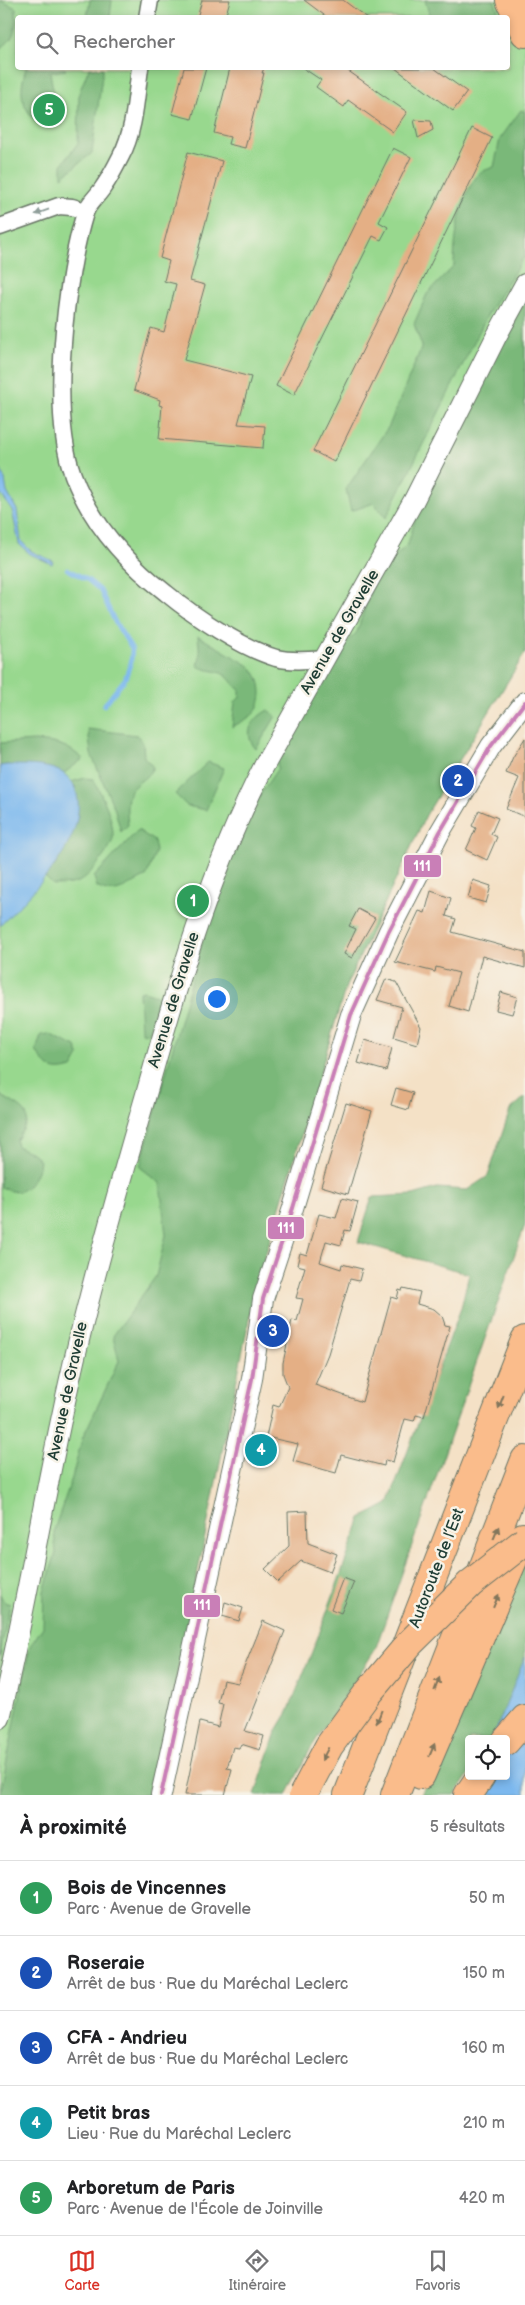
<!DOCTYPE html>
<html lang="fr">
<meta charset="utf-8">
<style>
:root{--surface:#fff;--page:#f2f2f2;--text:#202124;--muted:#757577;--line:#e0e0e0;--accent:#d93025}
body{margin:0;font-family:"Balsamiq Sans",sans-serif;background:var(--page);color:var(--text)}
.controls{position:absolute;right:15px;bottom:15px;display:grid;overflow:hidden;border-radius:5px;box-shadow:0 2px 8px #0003}
.controls button{width:45px;height:45px;display:grid;place-items:center;padding:0;border:0;border-bottom:1px solid var(--line);background:var(--surface);color:var(--text);font:25px sans-serif}
.you{position:absolute;left:216px;top:998px;width:18px;height:18px;margin:-12px;border:4px solid #fff;border-radius:50%;background:#1a73e8;box-shadow:0 0 0 8px #1a73e833}
.badge{display:grid;place-items:center;width:32px;height:32px;border-radius:50%;background:var(--accent);color:#fff;font-size:16px;font-weight:700}
.pin{position:absolute;translate:-50% -50%;border:2px solid #fff;box-shadow:0 1px 5px #0006}
.list{margin:0;padding:0;list-style:none}
h2{display:flex;justify-content:space-between;align-items:center;height:65px;margin:0;padding:0 20px;font-size:21px}
h2 small{font-size:16px;font-weight:400;color:var(--muted)}
.list li{display:grid;grid-template-columns:32px 1fr auto;gap:15px;align-items:center;box-sizing:border-box;height:75px;padding:0 20px;border-top:1px solid var(--line)}
.list b{display:block;font-size:19px;white-space:nowrap}
.list p{margin:0;font-size:16px;white-space:nowrap;color:var(--muted)}
.list em{font-size:16px;font-style:normal;color:var(--muted)}
.icon{flex:none;width:28px;height:28px;fill:none;stroke:currentColor;stroke-width:2;stroke-linecap:round;stroke-linejoin:round}
.map{position:relative;flex:none;width:525px;height:1795px;overflow:hidden}
.search{position:absolute;background:var(--surface);box-shadow:0 2px 8px #0003;left:15px;right:15px;top:15px;height:55px;display:flex;align-items:center;gap:12px;box-sizing:border-box;padding:0 18px;border-radius:5px;color:var(--muted);font-size:19px}
.sheet{height:440px;background:var(--surface)}
nav{display:flex;justify-content:space-around;align-items:center;box-sizing:border-box;height:70px;border-top:1px solid var(--line);background:var(--surface);font-size:14px;color:var(--muted)}
nav a{display:grid;justify-items:center;gap:2px}
nav .on{color:var(--accent)}
.map>svg:first-child{display:block}
.green{fill:#98d88e;stroke:#5c8a61;fill-rule:evenodd}
.forest{fill:#7ab879;stroke:#4c7a56}
.water{fill:#7cb8ee;stroke:#4e7a91}
.lines{fill:none;stroke-linecap:round;stroke-linejoin:round}
.stream{stroke:#7cb8ee;stroke-width:4.5}
.building{fill:#e4af85}
.minor-casing{stroke:#6a7667;stroke-width:19}
.tertiary-casing{stroke:#6a7667;stroke-width:22}
.motorway-casing{stroke:#6a7667;stroke-width:30}
.minor{stroke:#fff;stroke-width:16}
.tertiary{stroke:#fff;stroke-width:20}
.motorway{stroke:#fabc8b;stroke-width:28}
.motorway-bridge-casing{stroke:#6a7667;stroke-width:30;stroke-linecap:butt}
.motorway-bridge{stroke:#fabc8b;stroke-width:28}
.bus-1-casing{stroke:#f7f3e8;stroke-width:8}
.bus-1{stroke:#c97fb7;stroke-width:4}
.oneway{fill:#8f9e9a}
.oneway2{fill:#82765b}
.labels{text-anchor:middle;dominant-baseline:central;stroke-width:5;stroke-linejoin:round;paint-order:stroke}
.street-label{font-size:16px;fill:#1f3d34;stroke:#f7f3e8}
.line-badge{stroke:#f7f3e8;stroke-width:2}
.badge-label{font-size:14px;text-anchor:middle;font-weight:bold;fill:#fff}
</style>
<div class="map">
<svg width="525" height="1795" viewBox="0 0 525 1795">
<rect width="100%" height="100%" fill="#f7f3e8"/>
<filter id="ink" filterUnits="userSpaceOnUse"><feTurbulence type="fractalNoise" baseFrequency=".02" numOctaves="2"/><feDisplacementMap in="SourceGraphic" scale="10" xChannelSelector="R" yChannelSelector="G"/><feConvolveMatrix kernelMatrix="1 2 1 2 8 2 1 2 1" color-interpolation-filters="sRGB"/></filter>
<filter id="wash" filterUnits="userSpaceOnUse"><feTurbulence type="fractalNoise" baseFrequency=".0096" numOctaves="4" result="noise"/><feDisplacementMap in="SourceGraphic" scale="20" xChannelSelector="R" yChannelSelector="G"/><feGaussianBlur stdDeviation="1.12" result="paint"/><feColorMatrix in="noise" values="0 0 0 0 0 0 0 0 0 0 0 0 0 0 0 0 0 1.4 0 .05"/><feComposite in="paint" operator="in"/></filter>
<g filter="url(#wash)">
<rect width="100%" height="100%" fill="#f4e1c6"/>
<path class="green" d="M0,0H525V653L426,815L346,986L255,1290L147,1795H0ZM18,18H508V68H18Z"/>
<g class="forest">
<path d="M0,0L16,8C16,26 17,39 0,48Z"/>
<path d="M90,0H112L110,17H87Z"/>
<path d="M425,0H494L501,17H430Z"/>
<path d="M26,68H64L66,70L50,72L53,90L50,114L37,123C20,104 19,92 26,68Z"/>
<path d="M89,68H103L92,153L62,177V164L78,143L79,93Z"/>
<path d="M521,110L525,112V255L488,314L386,518L374,503L351,511L346,489L389,426L422,346L414,324L427,294L454,266C454,241 460,192 480,173C483,170 490,169 494,167L500,139Z"/>
<path d="M525,290V653L426,815L346,986L255,1290L173,1694L147,1795H0L30,1646L43,1627L44,1591L56,1553L54,1530L72,1478L82,1439L119,1361L113,1336L156,1276L166,1235L160,1183L140,1167L200,949L229,853L263,790L278,768L276,752L302,689L357,632L375,576L408,544L420,504Z"/>
<path d="M198,636L248,665C262,676 265,697 255,712C250,718 239,723 232,727L235,702L240,697V690C234,686 231,680 226,676C217,669 207,672 198,666L200,656Z"/>
<path d="M268,710L276,716L256,749C242,733 252,719 268,710Z"/>
<path d="M88,729L137,735L143,743L144,757L153,767C148,778 138,781 131,790C125,800 127,814 128,825L121,832L115,810L91,754Z"/>
<path d="M35,741C57,743 66,744 83,759L63,774L59,771L6,765L0,766V743Z"/>
<path d="M208,762L224,768L206,810L187,806L175,794Z"/>
<path d="M85,778L93,779C102,795 114,819 113,838C112,848 89,877 80,881C71,885 62,885 53,885L45,877L56,864L69,841L78,816L75,786L71,782Z"/>
<path d="M138,830L154,841L156,851L146,877C129,883 117,899 97,887L94,877Z"/>
<path d="M144,991L160,996L149,1033L141,1032V1029L139,992Z"/>
<path d="M49,1034L76,1047L79,1056L72,1068C51,1074 48,1068 36,1051L41,1035Z"/>
<path d="M0,1095C27,1111 36,1112 16,1141L17,1146L34,1154L40,1161C35,1182 23,1201 0,1186Z"/>
<path d="M525,1097V1225L375,1650L311,1748L287,1795H255L276,1732L288,1712L319,1634L361,1518L388,1504L461,1308L469,1274L358,1242L372,1197L413,1195L437,1188L467,1190L488,1176L510,1110Z"/>
<path d="M525,1554V1659L494,1735L491,1739H469V1774L455,1795H421L520,1558Z"/>
<path d="M0,1594L4,1602L10,1604L0,1656Z"/>
</g>
<g class="water">
<path d="M0,467L5,480L7,492L17,510L21,541L31,551L53,561L52,564L30,554L19,544L12,510L0,493Z"/>
<path d="M6,765C23,765 44,764 59,771C67,774 74,784 76,791C91,840 30,894 0,926V766Z"/>
<path d="M525,1657V1795H490L491,1776H506V1739H494V1735Z"/>
</g>
<g class="lines">
<path class="stream" d="M67,569L88,580L100,590L115,622L132,649L131,662L125,679L104,705"/>
</g>
<g id="blocks">
<g class="building">
<path d="M202,0H230L225,18H197Z"/>
<path d="M304,0H343L367,18H328Z"/>
<path d="M184,68H206L192,119L172,114Z"/>
<path d="M230,68H264L262,73H264L245,148L228,144L230,137L214,133Z"/>
<path d="M303,68H344L407,112L393,132L348,100L344,107L316,87L321,80Z"/>
<path d="M395,68H434L467,92L453,111Z"/>
<path d="M414,120L431,121L433,130L418,138Z"/>
<path d="M472,128L492,138L334,462L313,451Z"/>
<path d="M393,148L411,157L379,222L388,227L381,240L373,236L294,395L276,386Z"/>
<path d="M188,152L222,161L190,281L205,285L184,360L251,377L238,424L265,426L263,448L159,439L162,406L159,405L160,400L134,390L151,328L164,332L176,284L164,281L169,261L160,258Z"/>
<path d="M525,738V817L506,809L519,778L506,773L513,757Z"/>
<path d="M479,810L498,818L491,834L497,837L487,860L466,850L476,828L472,826Z"/>
<path d="M473,880L491,886L486,903L468,898Z"/>
<path d="M431,891L451,898L446,916L456,919L452,932L525,952V968L482,956L468,1012L449,1006L459,973L436,967L435,972L395,962L419,911L425,913Z"/>
<path d="M358,909L375,918L352,958L344,954L356,929L349,926Z"/>
<path d="M386,979L396,982L421,1027L417,1044L394,1037L402,1007L377,1000Z"/>
<path d="M501,992L517,997L512,1014L496,1010Z"/>
<path d="M365,1040L392,1048L386,1071L358,1063Z"/>
<path d="M396,1088L413,1093L408,1110L391,1105Z"/>
<path d="M346,1103L372,1111L348,1194L321,1186Z"/>
<path d="M342,1198L358,1202L350,1231L345,1230L341,1245L326,1241L320,1262L341,1269L342,1264L362,1269L359,1281L350,1279L328,1354L315,1385L362,1402L391,1297L397,1299L399,1290L402,1291L403,1288L420,1292L417,1304L434,1309L442,1316L445,1325L450,1326L424,1417L416,1415L414,1421L405,1419L393,1462L385,1460L384,1466L341,1455L336,1473L293,1461L298,1444L266,1437L273,1405L279,1407L288,1387L283,1374V1363L292,1320L297,1321L303,1299L296,1298L305,1267L297,1265L300,1253L307,1255L319,1214L336,1218Z"/>
<path d="M307,1511L308,1543L337,1554L330,1572L301,1561L278,1582L265,1569L289,1546L288,1512Z"/>
<path d="M343,1578L354,1582L341,1613L331,1609Z"/>
<path d="M225,1602L243,1608L239,1621L222,1616Z"/>
<path d="M263,1621L285,1631L245,1731L264,1736L260,1750L241,1744L239,1748L233,1747L227,1768L232,1769L225,1795H185L200,1722L218,1727L223,1704L218,1703L223,1680L238,1683Z"/>
</g>
</g>
</g>
<g filter="url(#ink)">
<use href="#blocks" fill-opacity="0" stroke="#6a7667" stroke-width="1"/>
<g class="lines">
<defs>
<g id="minor">
<path d="M147,18L150,0"/>
<path d="M140,68C136,96 135,130 121,156C116,166 111,176 104,186C99,195 88,203 85,213C65,277 50,413 73,475C91,523 126,562 166,593C194,616 242,648 276,658C292,662 310,660 325,659"/>
<path d="M0,227L59,206L72,207L85,211"/>
</g>
<g id="tertiary">
<path d="M0,1718C24,1617 41,1513 63,1411C86,1300 118,1192 149,1084C180,975 212,867 264,766L414,500L496,337L525,284"/>
<path d="M161,1795L252,1379L263,1299L293,1208L351,1015L389,931L440,832L491,746L525,702"/>
</g>
<g id="motorway">
<path d="M510,0L525,33"/>
<path d="M506,1741L525,1719"/>
<path d="M421,1775L523,1537"/>
<path d="M348,1795L525,1340"/>
<path d="M395,1795L525,1460"/>
<path d="M468,1795L481,1776"/>
</g>
</defs>
<use href="#minor" class="minor-casing"/>
<use href="#tertiary" class="tertiary-casing"/>
<use href="#motorway" class="motorway-casing"/>
<use href="#minor" class="minor"/>
<use href="#tertiary" class="tertiary"/>
<use href="#motorway" class="motorway"/>
<defs>
<path id="motorway-bridge" d="M303,1795L329,1746L367,1694L410,1643L470,1584L525,1541"/>
</defs>
<use href="#motorway-bridge" class="motorway-bridge-casing"/>
<use href="#motorway-bridge" class="motorway-bridge"/>
<defs>
<path id="bus-1" d="M161,1795L252,1379L263,1299L293,1208L351,1015L389,931L440,832L491,746L525,702"/>
</defs>
<use href="#bus-1" class="bus-1-casing"/>
<use href="#bus-1" class="bus-1"/>
</g>
<defs><path id="oneway-solid" d="M-6-.8H1V-3.2L6.5 0L1 3.2V.8H-6Z" transform="scale(1.25)"/></defs>
<use class="oneway" href="#oneway-solid" transform="translate(42 212) rotate(160)"/>
<g class="oneway2">
<use href="#oneway-solid" transform="translate(501 1402) rotate(111)"/>
<use href="#oneway-solid" transform="translate(496 1533) rotate(-68)"/>
<use href="#oneway-solid" transform="translate(496 1601) rotate(-67)"/>
<use href="#oneway-solid" transform="translate(437 1684) rotate(-69)"/>
<use href="#oneway-solid" transform="translate(379 1717) rotate(111)"/>
<use href="#oneway-solid" transform="translate(432 1750) rotate(-67)"/>
<use href="#oneway-solid" transform="translate(325 1754) rotate(118)"/>
</g>
</g>
<g class="labels">
<g class="street-label">
<text transform="translate(340 632) rotate(-60)">Avenue de Gravelle</text>
<text transform="translate(174 1000) rotate(-73)">Avenue de Gravelle</text>
<text transform="translate(68 1391) rotate(-78)">Avenue de Gravelle</text>
<text transform="translate(437 1568) rotate(-69)">Autoroute de l’Est</text>
</g>
</g>
<g class="line-badge">
<rect x="403" y="854" width="39" height="24" rx="5" fill="#c97fb7"/>
<rect x="267" y="1216" width="38" height="24" rx="5" fill="#c97fb7"/>
<rect x="183" y="1594" width="38" height="24" rx="5" fill="#c97fb7"/>
</g>
<g class="badge-label">
<text x="422" y="871">111</text>
<text x="286" y="1233">111</text>
<text x="202" y="1610">111</text>
</g>
</svg>
<div class="controls">
<button><svg class="icon" aria-label="locate" viewBox="0 0 24 24"><circle cx="12" cy="12" r="6"/><path d="M12 2v4M12 18v4M2 12h4M18 12h4"/></svg></button>
</div>
<div class="you"></div>
<div class="pin badge" style="left:193px;top:901px;background:#2e9e5b">1</div>
<div class="pin badge" style="left:458px;top:781px;background:#1a4fb4">2</div>
<div class="pin badge" style="left:273px;top:1331px;background:#1a4fb4">3</div>
<div class="pin badge" style="left:261px;top:1450px;background:#0f9aa8">4</div>
<div class="pin badge" style="left:49px;top:110px;background:#2e9e5b">5</div>
<div class="search"><svg class="icon" aria-label="search" viewBox="0 0 24 24"><circle cx="10" cy="10" r="6"/><path d="M15 15l6 6"/></svg>Rechercher</div>
</div>
<section class="sheet">
<h2>À proximité<small>5 résultats</small></h2>
<ul class="list">
<li><span class="badge" style="background:#2e9e5b">1</span><div><b>Bois de Vincennes</b><p>Parc · Avenue de Gravelle</p></div><em>50 m</em></li>
<li><span class="badge" style="background:#1a4fb4">2</span><div><b>Roseraie</b><p>Arrêt de bus · Rue du Maréchal Leclerc</p></div><em>150 m</em></li>
<li><span class="badge" style="background:#1a4fb4">3</span><div><b>CFA - Andrieu</b><p>Arrêt de bus · Rue du Maréchal Leclerc</p></div><em>160 m</em></li>
<li><span class="badge" style="background:#0f9aa8">4</span><div><b>Petit bras</b><p>Lieu · Rue du Maréchal Leclerc</p></div><em>210 m</em></li>
<li><span class="badge" style="background:#2e9e5b">5</span><div><b>Arboretum de Paris</b><p>Parc · Avenue de l'École de Joinville</p></div><em>420 m</em></li>
</ul>
</section>
<nav>
<a class="on"><svg class="icon" aria-label="map" viewBox="0 0 24 24"><path d="M3 6l6-2 6 2 6-2v14l-6 2-6-2-6 2zM9 4v14M15 6v14"/></svg>Carte</a>
<a><svg class="icon" aria-label="directions" viewBox="0 0 24 24"><path d="M12 3l9 9-9 9-9-9zM9 14v-3h6M13 9l2 2-2 2"/></svg>Itinéraire</a>
<a><svg class="icon" aria-label="saved" viewBox="0 0 24 24"><path d="M7 4h10v16l-5-4-5 4z"/></svg>Favoris</a>
</nav>
